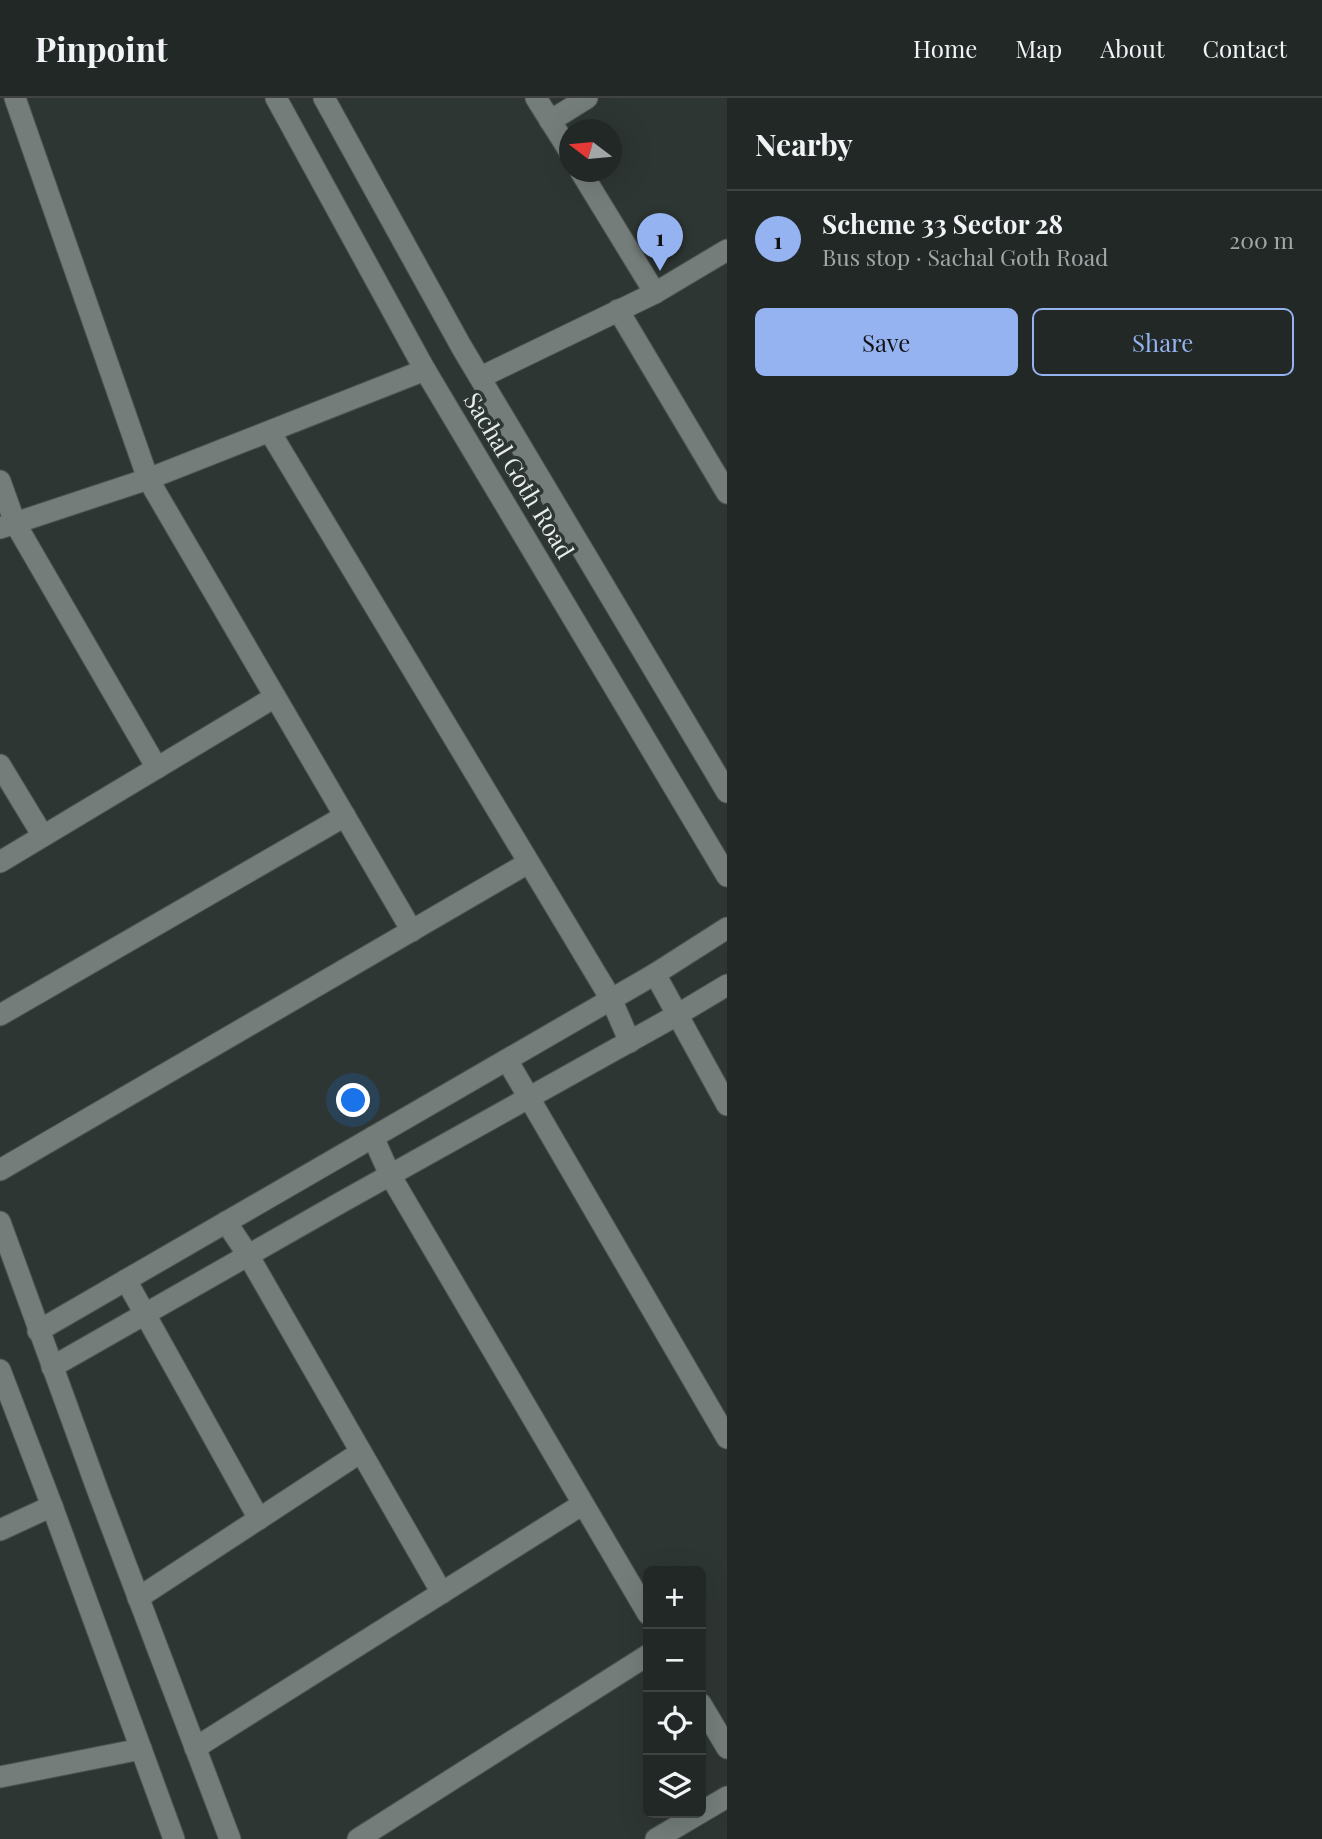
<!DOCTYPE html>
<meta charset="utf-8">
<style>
:root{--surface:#222826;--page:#2a302e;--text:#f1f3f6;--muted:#a2a6a7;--line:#3f4443;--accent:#95b2f1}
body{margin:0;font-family:"Playfair Display",serif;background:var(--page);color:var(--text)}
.controls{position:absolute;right:21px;bottom:21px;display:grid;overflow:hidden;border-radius:10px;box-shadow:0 7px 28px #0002}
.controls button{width:63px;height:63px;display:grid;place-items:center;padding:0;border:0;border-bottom:2px solid var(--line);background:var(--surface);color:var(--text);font:35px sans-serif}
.compass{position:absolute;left:559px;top:21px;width:63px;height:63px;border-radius:50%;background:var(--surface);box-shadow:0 7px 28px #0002;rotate:286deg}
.you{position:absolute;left:354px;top:1003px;width:24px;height:24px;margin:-18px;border:5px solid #fff;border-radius:50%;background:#1a73e8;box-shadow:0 0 0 10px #1a73e833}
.badge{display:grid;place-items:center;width:46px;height:46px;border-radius:50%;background:var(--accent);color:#111;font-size:23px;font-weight:700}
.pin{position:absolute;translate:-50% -58px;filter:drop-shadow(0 2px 4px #0008)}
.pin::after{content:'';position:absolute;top:37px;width:24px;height:21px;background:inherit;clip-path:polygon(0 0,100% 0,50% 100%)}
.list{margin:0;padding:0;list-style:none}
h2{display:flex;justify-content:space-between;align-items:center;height:91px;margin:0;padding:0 28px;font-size:30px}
h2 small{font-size:23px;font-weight:400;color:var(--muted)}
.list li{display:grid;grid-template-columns:46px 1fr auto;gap:21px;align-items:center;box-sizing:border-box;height:98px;padding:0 28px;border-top:2px solid var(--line)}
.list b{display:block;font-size:26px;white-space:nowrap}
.list p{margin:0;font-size:23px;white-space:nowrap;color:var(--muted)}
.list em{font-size:23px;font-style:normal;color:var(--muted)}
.actions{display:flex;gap:14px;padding:21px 28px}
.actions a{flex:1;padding:16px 0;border:2px solid var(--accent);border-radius:10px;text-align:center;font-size:24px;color:var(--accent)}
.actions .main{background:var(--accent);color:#111}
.icon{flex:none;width:38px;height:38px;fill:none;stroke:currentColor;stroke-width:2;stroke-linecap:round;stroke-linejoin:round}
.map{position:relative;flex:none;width:727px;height:1741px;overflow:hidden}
header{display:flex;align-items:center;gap:42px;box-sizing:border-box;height:98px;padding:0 35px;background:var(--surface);border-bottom:2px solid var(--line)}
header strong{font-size:33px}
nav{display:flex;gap:38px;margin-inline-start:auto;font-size:24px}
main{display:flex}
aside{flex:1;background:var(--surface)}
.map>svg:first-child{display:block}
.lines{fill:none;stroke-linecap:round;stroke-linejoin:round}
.street-casing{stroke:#4d5451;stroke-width:23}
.secondary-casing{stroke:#4d5451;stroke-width:23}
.street{stroke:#747d79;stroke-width:21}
.secondary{stroke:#747d79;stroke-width:21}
.labels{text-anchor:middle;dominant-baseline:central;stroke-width:7;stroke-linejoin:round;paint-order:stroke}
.street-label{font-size:24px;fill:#e8edeb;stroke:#2e3633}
</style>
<header>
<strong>Pinpoint</strong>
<nav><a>Home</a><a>Map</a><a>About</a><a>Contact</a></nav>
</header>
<main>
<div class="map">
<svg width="727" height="1741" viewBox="0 0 727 1741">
<rect width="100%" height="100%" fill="#2e3633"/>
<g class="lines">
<defs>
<g id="street">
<path d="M15,0L148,381L412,833"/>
<path d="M536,0L570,54"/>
<path d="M550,23L587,0"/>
<path d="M581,74L655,195"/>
<path d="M618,212L727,395"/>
<path d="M481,279L655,195L727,152"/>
<path d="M270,334L611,901L630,944"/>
<path d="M0,383L15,425L157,670"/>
<path d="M0,430L148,381L425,272"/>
<path d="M0,667L43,738"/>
<path d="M0,764L275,599"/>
<path d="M655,876L727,1007"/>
<path d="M0,917L345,718"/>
<path d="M507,962L727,1340"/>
<path d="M373,1039L390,1077L648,1516"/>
<path d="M0,1072L528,765"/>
<path d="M0,1124L99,1396L230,1741"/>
<path d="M226,1124L248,1157L442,1495"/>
<path d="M126,1182L259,1421"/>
<path d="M38,1233L655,876L727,830"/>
<path d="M52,1269L340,1105L677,917L727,887"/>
<path d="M0,1272L52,1408"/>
<path d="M0,1432L52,1408L174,1741"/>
<path d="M138,1500L361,1354"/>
<path d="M701,1606L727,1650"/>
<path d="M195,1650L583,1406"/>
<path d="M0,1679L141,1651"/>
<path d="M358,1741L648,1557"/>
<path d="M656,1741L727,1699"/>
</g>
<g id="secondary">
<path d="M276,0L425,272L727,778"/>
<path d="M324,0L461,248L727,694"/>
</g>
</defs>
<use href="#street" class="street-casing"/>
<use href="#secondary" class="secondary-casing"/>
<use href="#street" class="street"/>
<use href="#secondary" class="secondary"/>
</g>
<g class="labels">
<g class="street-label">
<text transform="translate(520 377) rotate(59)">Sachal Goth Road</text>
</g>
</g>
</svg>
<div class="controls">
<button>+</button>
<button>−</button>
<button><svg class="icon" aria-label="locate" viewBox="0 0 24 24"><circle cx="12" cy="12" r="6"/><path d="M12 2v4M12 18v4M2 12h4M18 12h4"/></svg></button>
<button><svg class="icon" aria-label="layers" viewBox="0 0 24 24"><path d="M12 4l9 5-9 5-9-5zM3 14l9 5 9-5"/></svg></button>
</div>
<svg class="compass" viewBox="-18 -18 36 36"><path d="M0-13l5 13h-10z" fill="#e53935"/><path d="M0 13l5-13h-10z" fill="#a2a6a7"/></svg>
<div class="you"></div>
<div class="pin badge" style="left:660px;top:173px">1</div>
</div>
<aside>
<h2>Nearby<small></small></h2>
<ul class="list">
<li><span class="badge">1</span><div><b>Scheme 33 Sector 28</b><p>Bus stop · Sachal Goth Road</p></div><em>200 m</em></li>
</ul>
<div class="actions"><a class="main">Save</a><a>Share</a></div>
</aside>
</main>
